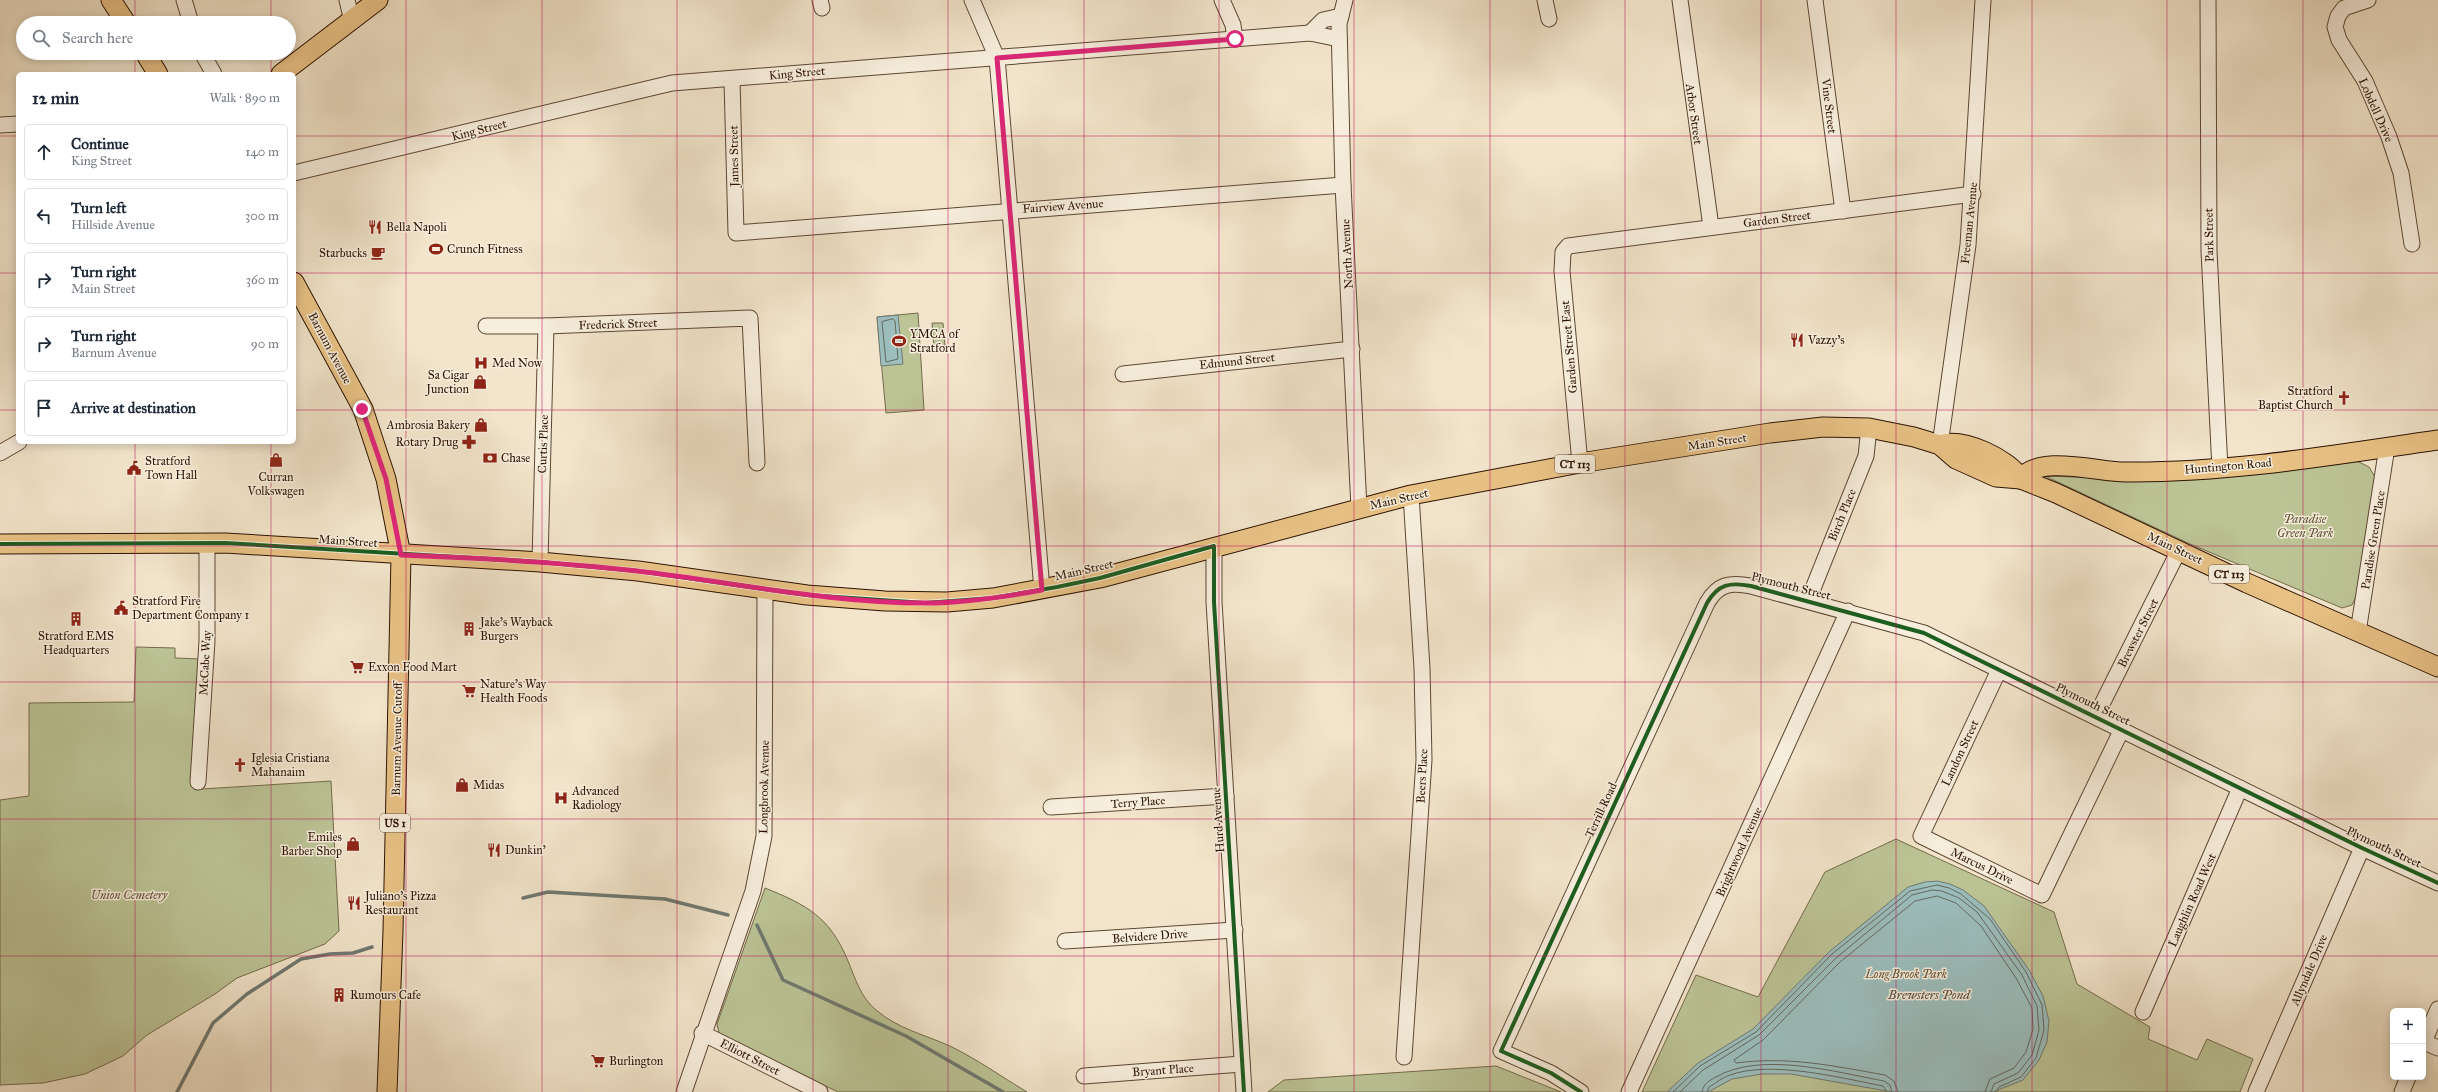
<!DOCTYPE html>
<meta charset="utf-8">
<style>
:root{--surface:#fff;--page:#f2f2f3;--text:#1f2937;--muted:#747a83;--line:#e0e1e3}
body{margin:0;font-family:"IM FELL Great Primer",serif;background:var(--page);color:var(--text)}
.controls{position:absolute;right:12px;bottom:12px;display:grid;overflow:hidden;border-radius:6px;box-shadow:0 2px 10px #0003}
.controls button{width:36px;height:36px;display:grid;place-items:center;padding:0;border:0;border-bottom:1px solid var(--line);background:var(--surface);color:var(--text);font:20px sans-serif}
.stop{position:absolute;width:12px;height:12px;margin:-9px;border:3px solid #db2777;border-radius:50%;background:#fff}
.stop.end{background:#db2777;border-color:#fff;box-shadow:0 1px 4px #0008}
.list{margin:0;padding:0;list-style:none}
h2{display:flex;justify-content:space-between;align-items:center;height:52px;margin:0;padding:0 16px;font-size:17px}
h2 small{font-size:13px;font-weight:400;color:var(--muted)}
.list li{display:grid;grid-template-columns:26px 1fr auto;gap:12px;align-items:center;box-sizing:border-box;height:56px;margin:0 8px 8px;padding:0 8px;border:1px solid var(--line);border-radius:6px}
.list b{display:block;font-size:15px;white-space:nowrap}
.list p{margin:0;font-size:13px;white-space:nowrap;color:var(--muted)}
.list em{font-size:13px;font-style:normal;color:var(--muted)}
.icon{flex:none;width:22px;height:22px;fill:none;stroke:currentColor;stroke-width:2;stroke-linecap:round;stroke-linejoin:round}
.map{position:relative;flex:none;width:2438px;height:1092px;overflow:hidden}
.search{position:absolute;background:var(--surface);box-shadow:0 2px 10px #0003;left:16px;top:16px;width:280px;height:44px;display:flex;align-items:center;gap:10px;box-sizing:border-box;padding:0 14px;border-radius:22px;color:var(--muted);font-size:15px}
.panel{position:absolute;background:var(--surface);box-shadow:0 2px 10px #0003;left:16px;top:72px;width:280px;height:372px;border-radius:6px}
.map>svg:first-child{display:block}
.green{fill:#bcc496;stroke:#746b4b}
.water{fill:#9cbebd;stroke:#6f7971}
.lines{fill:none;stroke-linecap:round;stroke-linejoin:round}
.shore{stroke:#64685e;stroke-width:1}
.stream{stroke:#6f7971;stroke-width:3.5}
.minor-casing{stroke:#5d4733;stroke-width:17}
.major-casing{stroke:#2b1200;stroke-width:21}
.minor{stroke:#f7eedd;stroke-width:15}
.major{stroke:#e9c286;stroke-width:19}
.cycleway-casing{stroke:#f7eedd;stroke-width:6}
.cycleway{stroke:#1b5e20;stroke-width:4}
.route{stroke:#db2777;stroke-width:5}
.grid{fill:none;stroke:#c2185b;stroke-width:1;stroke-opacity:0.55}
.labels{text-anchor:middle;dominant-baseline:central;stroke-width:3;stroke-linejoin:round;paint-order:stroke}
.shield{fill:#f7eedd;stroke:#685442;stroke-width:1}
.shield-label{font-size:11px;font-weight:bold;fill:#2b1200}
.street-label{font-size:12px;fill:#2b1200;stroke:#f7eedd}
.poi-label{font-size:12px;fill:#2b1200;stroke:#f7eedd;text-anchor:start}
.park-label{font-size:12px;font-style:italic;fill:#5e5034;stroke:#f7eedd}
.water-label{font-size:13px;font-style:italic;fill:#534e42;stroke:#f7eedd}
</style>
<div class="map">
<svg width="2438" height="1092" viewBox="0 0 2438 1092">
<rect width="100%" height="100%" fill="#f2e5cb"/>
<filter id="stains"><feTurbulence type="fractalNoise" baseFrequency=".005" numOctaves="4"/><feColorMatrix values="0 0 0 0 .2 0 0 0 0 .09 0 0 0 0 .02 0 0 0 .5 -.17"/></filter>
<radialGradient id="worn" r=".72"><stop offset=".6" stop-color="#630" stop-opacity="0"/><stop offset="1" stop-color="#630" stop-opacity=".3"/></radialGradient>
<g class="green">
<path d="M918,313L924,410L886,413L877,317Z"/>
<path d="M932,323H943L945,346L934,348Z"/>
<path d="M2355,460L2369,467L2375,477L2356,597L2352,605L2342,608L2190,544L2045,476L2128,479Z"/>
<path d="M136,647L175,648V658L201,659L193,784L202,789L331,781L339,931L325,944L237,978L215,994L147,1035L123,1056L85,1074L43,1083L0,1085V800L29,796V703L134,702Z"/>
<path d="M1896,839L2054,912L2077,984L2150,1027L2148,1039L2197,1060L2207,1039L2253,1059L2240,1092H1642L1696,975L1758,997L1825,872Z"/>
<path d="M765,888C807,905 830,917 848,961C855,978 861,998 876,1010C898,1029 926,1035 952,1047C978,1060 1002,1077 1027,1092H838L719,1033L717,1024Z"/>
<path d="M1496,1066L1561,1092H1268L1284,1080Z"/>
</g>
<g class="water">
<path d="M898,315L903,364L881,366L877,317Z"/>
<path d="M1937,881L1950,884L1963,890L1984,906L2029,970L2043,996L2049,1021L2047,1042L2039,1060L2023,1080L1993,1092H1892L1791,1074H1762L1732,1079L1708,1092H1667L1698,1063L1753,1029L1830,951L1908,887L1925,882Z"/>
</g>
<g class="lines">
<g class="shore">
<path d="M893,319L895,321L898,359L886,362L882,322Z"/>
<path d="M1673,1092L1700,1066L1756,1032L1832,954L1910,891L1937,885L1949,888L1961,894L1990,919L2026,972L2042,1005L2044,1030L2036,1058L2021,1077L1999,1087L1996,1092"/>
<path d="M1680,1092L1703,1070L1759,1035L1836,958L1912,895L1932,890L1942,891L1959,898L1977,912L2022,975L2037,1006L2039,1030L2032,1055L2018,1073L1994,1084L1991,1092"/>
<path d="M1702,1092C1703,1084 1709,1081 1716,1077C1761,1051 1835,1072 1884,1081L1890,1085L1892,1092"/>
<path d="M1707,1092L1709,1087C1716,1083 1723,1077 1730,1075C1771,1060 1841,1078 1883,1086L1887,1092"/>
<path d="M1898,1092L1894,1081L1885,1075C1833,1066 1789,1056 1736,1063L1734,1060L1763,1040L1840,962L1915,901L1937,896L1956,903L1981,926L2016,978L2032,1008L2033,1029L2026,1052L2014,1068L1990,1079L1985,1092"/>
</g>
<g class="stream">
<path d="M523,898L548,892L665,899L728,915"/>
<path d="M757,925L783,980L906,1036L1003,1092"/>
<path d="M177,1092L213,1023L247,994L301,959L330,954L353,953L372,947"/>
</g>
<defs>
<g id="minor">
<path d="M184,0L191,23"/>
<path d="M347,0L352,21"/>
<path d="M820,0L822,8"/>
<path d="M972,0L997,58L1042,590"/>
<path d="M1222,0L1233,25L1235,39"/>
<path d="M1345,0L1339,24L1343,185L1359,508"/>
<path d="M1545,0L1549,19"/>
<path d="M1680,0L1711,227"/>
<path d="M1815,0L1843,211"/>
<path d="M2208,0L2209,251L2220,469"/>
<path d="M2368,0L2344,8L2338,16L2335,27L2339,40L2365,81L2389,137L2401,173L2412,244"/>
<path d="M1310,33L1323,20L1341,16"/>
<path d="M202,53L214,74"/>
<path d="M732,80L736,233L1343,185"/>
<path d="M0,125L18,124"/>
<path d="M294,173L672,83L1310,33L1339,39"/>
<path d="M486,326H546L750,318L757,463"/>
<path d="M1123,374L1352,349"/>
<path d="M1940,445L1968,245L1983,0"/>
<path d="M0,453L19,442"/>
<path d="M1580,463L1562,271L1563,252L1568,246L1973,194"/>
<path d="M1214,546V602L1244,1092"/>
<path d="M540,562L546,326"/>
<path d="M1808,601L1866,456L1869,428"/>
<path d="M2358,632L2387,447"/>
<path d="M1999,670L1921,836L2042,895L2122,729"/>
<path d="M2096,716L2179,550"/>
<path d="M198,782L207,641V543"/>
<path d="M1051,807L1226,796"/>
<path d="M1065,941L1235,930"/>
<path d="M2143,1012L2240,788"/>
<path d="M702,1033L820,1092"/>
<path d="M2424,1042L2438,1048"/>
<path d="M2423,1044L2438,1009"/>
<path d="M1404,1057L1424,760L1422,668L1411,495"/>
<path d="M1084,1076L1242,1064"/>
<path d="M684,1092L753,891L764,836L765,589"/>
<path d="M1581,1092L1551,1073L1501,1051L1707,603C1718,584 1730,582 1751,586L1924,633L2362,848L2438,883"/>
<path d="M1629,1092L1848,611"/>
<path d="M2256,1092L2362,848"/>
<path d="M2402,1092L2408,1077"/>
</g>
<g id="major">
<path d="M111,0L126,23"/>
<path d="M145,53L158,74"/>
<path d="M281,74L378,0"/>
<path d="M294,282L363,409L386,479L401,555L393,931L387,1092"/>
<path d="M1940,445C1963,437 2009,459 2021,479"/>
<path d="M2021,479C2038,454 2098,472 2125,472C2230,473 2334,455 2438,440"/>
<path d="M0,544L225,543L540,562L638,571L807,595L885,601L947,602L993,598L1100,578L1411,495L1580,463L1770,433L1823,427L1869,428L1914,437L1940,445L1956,459L1996,477L2021,479L2056,493L2247,583L2438,667"/>
</g>
</defs>
<use href="#minor" class="minor-casing"/>
<use href="#major" class="major-casing"/>
<use href="#minor" class="minor"/>
<use href="#major" class="major"/>
<defs>
<g id="cycleway">
<path d="M0,544L225,543L540,562L638,571L807,595L925,603L993,598L1057,587L1100,578L1214,546V602L1244,1092"/>
<path d="M1581,1092L1551,1073L1501,1051L1707,603C1718,584 1730,582 1751,586L1924,633L2362,848L2438,883"/>
</g>
</defs>
<use href="#cycleway" class="cycleway-casing"/>
<use href="#cycleway" class="cycleway"/>
</g>
<g class="lines">
<path class="route" d="M362,409L386,479L401,555C480,558 558,562 637,571C733,582 828,603 926,603C965,603 1004,597 1042,590L997,58L1235,39"/>
</g>
<path class="grid" d="M135,0V23M271,0V23M406,0V1092M542,0V1092M677,0V1092M813,0V1092M948,0V1092M1084,0V1092M1219,0V1092M1354,0V1092M1490,0V1092M1625,0V1092M1761,0V1092M1896,0V1092M2032,0V1092M2167,0V1092M2303,0V1092M135,53V74M271,53V74M0,136H18M294,136H2438M0,273H18M294,273H2438M0,410H18M294,410H2438M135,442V1092M271,442V1092M0,546H2438M0,682H2438M0,819H2438M0,956H2438"/>
<defs>
<symbol id="restaurant-bare" viewBox="-9 -9 18 18"><path d="M-5-6h1v4h1v-4h1v4h1v-4h1v5L-1.5 .5V6h-2V.5L-5-1ZM5-6V6H3V1.5H1.5Q1.5-4 5-6Z" fill="#8f2418" stroke="#f7eedd" stroke-width="2.5" paint-order="stroke"/></symbol>
<symbol id="stadium-bare" viewBox="-9 -9 18 18"><path d="M0-5a6.5 5 0 1 0 0 10a6.5 5 0 1 0 0-10ZM-3.5-1.8h7v3.6h-7Z" fill="#8f2418" stroke="#f7eedd" stroke-width="2.5" paint-order="stroke"/></symbol>
<symbol id="cafe-bare" viewBox="-9 -9 18 18"><path d="M-5.5-4.5H6V0H3Q3 3.5 0 3.5H-2.5Q-5.5 3.5-5.5 0ZM3-3.2v2h1.7v-2ZM-6 4.5H4V6H-6Z" fill="#8f2418" stroke="#f7eedd" stroke-width="2.5" paint-order="stroke"/></symbol>
<symbol id="hospital-bare" viewBox="-9 -9 18 18"><path d="M-5-5h3v3.5h4V-5h3V5h-3V1.5h-4V5h-3Z" fill="#8f2418" stroke="#f7eedd" stroke-width="2.5" paint-order="stroke"/></symbol>
<symbol id="shop-bare" viewBox="-9 -9 18 18"><path d="M-5-2.5h2.3a2.7 3.5 0 0 1 5.4 0H5L5.5 6h-11ZM-1.5-2.5h3a1.5 2.3 0 0 0-3 0Z" fill="#8f2418" stroke="#f7eedd" stroke-width="2.5" paint-order="stroke"/></symbol>
<symbol id="church-bare" viewBox="-9 -9 18 18"><path d="M-1.2-6h2.4v3.5h3.3v2.4h-3.3V6h-2.4V-.1h-3.3v-2.4h3.3Z" fill="#8f2418" stroke="#f7eedd" stroke-width="2.5" paint-order="stroke"/></symbol>
<symbol id="pharmacy-bare" viewBox="-9 -9 18 18"><path d="M-2-6h4v4h4v4h-4v4h-4v-4h-4v-4h4Z" fill="#8f2418" stroke="#f7eedd" stroke-width="2.5" paint-order="stroke"/></symbol>
<symbol id="bank-bare" viewBox="-9 -9 18 18"><path d="M-6-4H6V4H-6ZM0-2.3a2.3 2.3 0 1 0 0 4.6a2.3 2.3 0 1 0 0-4.6Z" fill="#8f2418" stroke="#f7eedd" stroke-width="2.5" paint-order="stroke"/></symbol>
<symbol id="civic-bare" viewBox="-9 -9 18 18"><path d="M-.6-6.5H3V-4.5H.6V-3L4-1V1h2V6H-6V1h2V-1L-.6-3ZM-1.2 2.5V6h2.4V2.5Z" fill="#8f2418" stroke="#f7eedd" stroke-width="2.5" paint-order="stroke"/></symbol>
<symbol id="building-bare" viewBox="-9 -9 18 18"><path d="M-4-6H4V6H1V3H-1V6H-4ZM-2.5-4.3h1.7v1.8h-1.7ZM.8-4.3h1.7v1.8H.8ZM-2.5-1h1.7V.8h-1.7ZM.8-1h1.7V.8H.8Z" fill="#8f2418" stroke="#f7eedd" stroke-width="2.5" paint-order="stroke"/></symbol>
<symbol id="supermarket-bare" viewBox="-9 -9 18 18"><path d="M-6-5.5h2.5l.6 2H6L4.5 2H-2.5L-4.4-4H-6ZM-1.5 3.2a1.3 1.3 0 1 0 .1 0ZM3 3.2a1.3 1.3 0 1 0 .1 0Z" fill="#8f2418" stroke="#f7eedd" stroke-width="2.5" paint-order="stroke"/></symbol>
</defs>
<g fill-rule="evenodd">
<use href="#restaurant-bare" x="365" y="217" width="20" height="20"/>
<use href="#stadium-bare" x="426" y="239" width="20" height="20"/>
<use href="#cafe-bare" x="368" y="243" width="20" height="20"/>
<use href="#restaurant-bare" x="1787" y="330" width="20" height="20"/>
<use href="#stadium-bare" x="889" y="331" width="20" height="20"/>
<use href="#hospital-bare" x="471" y="353" width="20" height="20"/>
<use href="#shop-bare" x="470" y="372" width="20" height="20"/>
<use href="#church-bare" x="2334" y="388" width="20" height="20"/>
<use href="#shop-bare" x="471" y="415" width="20" height="20"/>
<use href="#pharmacy-bare" x="459" y="432" width="20" height="20"/>
<use href="#bank-bare" x="480" y="448" width="20" height="20"/>
<use href="#shop-bare" x="266" y="450" width="20" height="20"/>
<use href="#civic-bare" x="124" y="458" width="20" height="20"/>
<use href="#civic-bare" x="111" y="598" width="20" height="20"/>
<use href="#building-bare" x="66" y="609" width="20" height="20"/>
<use href="#building-bare" x="459" y="619" width="20" height="20"/>
<use href="#supermarket-bare" x="347" y="657" width="20" height="20"/>
<use href="#supermarket-bare" x="459" y="681" width="20" height="20"/>
<use href="#church-bare" x="230" y="755" width="20" height="20"/>
<use href="#shop-bare" x="452" y="775" width="20" height="20"/>
<use href="#hospital-bare" x="551" y="788" width="20" height="20"/>
<use href="#shop-bare" x="343" y="834" width="20" height="20"/>
<use href="#restaurant-bare" x="484" y="840" width="20" height="20"/>
<use href="#restaurant-bare" x="344" y="893" width="20" height="20"/>
<use href="#building-bare" x="329" y="985" width="20" height="20"/>
<use href="#supermarket-bare" x="588" y="1051" width="20" height="20"/>
</g>
<g class="labels">
<g class="shield">
<rect x="1555" y="455" width="40" height="18" rx="3"/>
<rect x="2209" y="565" width="40" height="18" rx="3"/>
<rect x="380" y="814" width="30" height="18" rx="3"/>
</g>
<g class="shield-label">
<text x="1575" y="464">CT 113</text>
<text x="2229" y="574">CT 113</text>
<text x="395" y="823">US 1</text>
</g>
<g class="street-label">
<text transform="translate(797 73) rotate(-5)">King Street</text>
<text transform="translate(1829 106) rotate(83)">Vine Street</text>
<text transform="translate(2376 110) rotate(66)">Lobdell Drive</text>
<text transform="translate(1694 114) rotate(82)">Arbor Street</text>
<text transform="translate(479 130) rotate(-14)">King Street</text>
<text transform="translate(734 156) rotate(-91)">James Street</text>
<text transform="translate(1063 206) rotate(-4)">Fairview Avenue</text>
<text transform="translate(1777 219) rotate(-7)">Garden Street</text>
<text transform="translate(1969 223) rotate(-84)">Freeman Avenue</text>
<text transform="translate(2209 235) rotate(-91)">Park Street</text>
<text transform="translate(1347 254) rotate(-93)">North Avenue</text>
<text transform="translate(618 324) rotate(-2)">Frederick Street</text>
<text transform="translate(1569 347) rotate(-95)">Garden Street East</text>
<text transform="translate(330 348) rotate(62)">Barnum Avenue</text>
<text transform="translate(1237 361) rotate(-6)">Edmund Street</text>
<text transform="translate(1717 442) rotate(-9)">Main Street</text>
<text transform="translate(543 444) rotate(-88)">Curtis Place</text>
<text transform="translate(2228 466) rotate(-5)">Huntington Road</text>
<text transform="translate(1399 499) rotate(-13)">Main Street</text>
<text transform="translate(1842 515) rotate(-68)">Birch Place</text>
<text transform="translate(2373 540) rotate(-81)">Paradise Green Place</text>
<text transform="translate(348 541) rotate(4)">Main Street</text>
<text transform="translate(2175 548) rotate(25)">Main Street</text>
<text transform="translate(1084 570) rotate(-13)">Main Street</text>
<text transform="translate(1791 586) rotate(14)">Plymouth Street</text>
<text transform="translate(2138 633) rotate(-63)">Brewster Street</text>
<text transform="translate(205 663) rotate(-87)">McCabe Way</text>
<text transform="translate(2093 704) rotate(26)">Plymouth Street</text>
<text transform="translate(397 739) rotate(-89)">Barnum Avenue Cutoff</text>
<text transform="translate(1960 753) rotate(-65)">Landon Street</text>
<text transform="translate(1422 776) rotate(-87)">Beers Place</text>
<text transform="translate(764 787) rotate(-89)">Longbrook Avenue</text>
<text transform="translate(1138 802) rotate(-4)">Terry Place</text>
<text transform="translate(1601 810) rotate(-65)">Terrill Road</text>
<text transform="translate(1218 820) rotate(-94)">Hurd Avenue</text>
<text transform="translate(2384 847) rotate(25)">Plymouth Street</text>
<text transform="translate(1739 852) rotate(-66)">Brightwood Avenue</text>
<text transform="translate(1982 866) rotate(26)">Marcus Drive</text>
<text transform="translate(2192 900) rotate(-66)">Laughlin Road West</text>
<text transform="translate(1150 936) rotate(-4)">Belvidere Drive</text>
<text transform="translate(2309 970) rotate(-67)">Allyndale Drive</text>
<text transform="translate(750 1057) rotate(27)">Elliott Street</text>
<text transform="translate(1163 1070) rotate(-4)">Bryant Place</text>
</g>
<g class="poi-label">
<text x="386" y="227">Bella Napoli</text>
<text x="447" y="249">Crunch Fitness</text>
<text x="367" y="253" text-anchor="end">Starbucks</text>
<text x="910" y="334">YMCA of<tspan x="910" dy="14">Stratford</tspan></text>
<text x="1808" y="340">Vazzy's</text>
<text x="492" y="363">Med Now</text>
<text x="469" y="375" text-anchor="end">Sa Cigar<tspan x="469" dy="14">Junction</tspan></text>
<text x="2333" y="391" text-anchor="end">Stratford<tspan x="2333" dy="14">Baptist Church</tspan></text>
<text x="470" y="425" text-anchor="end">Ambrosia Bakery</text>
<text x="458" y="442" text-anchor="end">Rotary Drug</text>
<text x="501" y="458">Chase</text>
<text x="145" y="461">Stratford<tspan x="145" dy="14">Town Hall</tspan></text>
<text x="276" y="477" text-anchor="middle">Curran<tspan x="276" dy="14">Volkswagen</tspan></text>
<text x="132" y="601">Stratford Fire<tspan x="132" dy="14">Department Company 1</tspan></text>
<text x="480" y="622">Jake's Wayback<tspan x="480" dy="14">Burgers</tspan></text>
<text x="76" y="636" text-anchor="middle">Stratford EMS<tspan x="76" dy="14">Headquarters</tspan></text>
<text x="368" y="667">Exxon Food Mart</text>
<text x="480" y="684">Nature's Way<tspan x="480" dy="14">Health Foods</tspan></text>
<text x="251" y="758">Iglesia Cristiana<tspan x="251" dy="14">Mahanaim</tspan></text>
<text x="473" y="785">Midas</text>
<text x="572" y="791">Advanced<tspan x="572" dy="14">Radiology</tspan></text>
<text x="342" y="837" text-anchor="end">Emiles<tspan x="342" dy="14">Barber Shop</tspan></text>
<text x="505" y="850">Dunkin'</text>
<text x="365" y="896">Juliano's Pizza<tspan x="365" dy="14">Restaurant</tspan></text>
<text x="350" y="995">Rumours Cafe</text>
<text x="609" y="1061">Burlington</text>
</g>
<g class="park-label">
<text x="2305" y="519">Paradise<tspan x="2305" dy="14">Green Park</tspan></text>
<text x="129" y="895">Union Cemetery</text>
<text x="1906" y="974">Long Brook Park</text>
</g>
<g class="water-label">
<text x="1929" y="995">Brewsters Pond</text>
</g>
</g>
<rect width="100%" height="100%" filter="url(#stains)"/>
<rect width="100%" height="100%" fill="url(#worn)"/>
</svg>
<div class="controls">
<button>+</button>
<button>−</button>
</div>
<div class="stop" style="left:1235px;top:39px"></div>
<div class="stop end" style="left:362px;top:409px"></div>
<div class="search"><svg class="icon" aria-label="search" viewBox="0 0 24 24"><circle cx="10" cy="10" r="6"/><path d="M15 15l6 6"/></svg>Search here</div>
<section class="panel">
<h2>12 min<small>Walk · 890 m</small></h2>
<ul class="list">
<li><svg class="icon" aria-label="ahead" viewBox="0 0 24 24"><path d="M12 20V5M6 11l6-6 6 6"/></svg><div><b>Continue</b><p>King Street</p></div><em>140 m</em></li>
<li><svg class="icon" aria-label="left" viewBox="0 0 24 24"><path d="M17 20v-9H6M10 6l-5 5 5 5"/></svg><div><b>Turn left</b><p>Hillside Avenue</p></div><em>300 m</em></li>
<li><svg class="icon" aria-label="right" viewBox="0 0 24 24"><path d="M7 20v-9h11M14 6l5 5-5 5"/></svg><div><b>Turn right</b><p>Main Street</p></div><em>360 m</em></li>
<li><svg class="icon" aria-label="right" viewBox="0 0 24 24"><path d="M7 20v-9h11M14 6l5 5-5 5"/></svg><div><b>Turn right</b><p>Barnum Avenue</p></div><em>90 m</em></li>
<li><svg class="icon" aria-label="arrive" viewBox="0 0 24 24"><path d="M6 21V4h12l-3 4 3 4H6"/></svg><div><b>Arrive at destination</b></div></li>
</ul>
</section>
</div>
